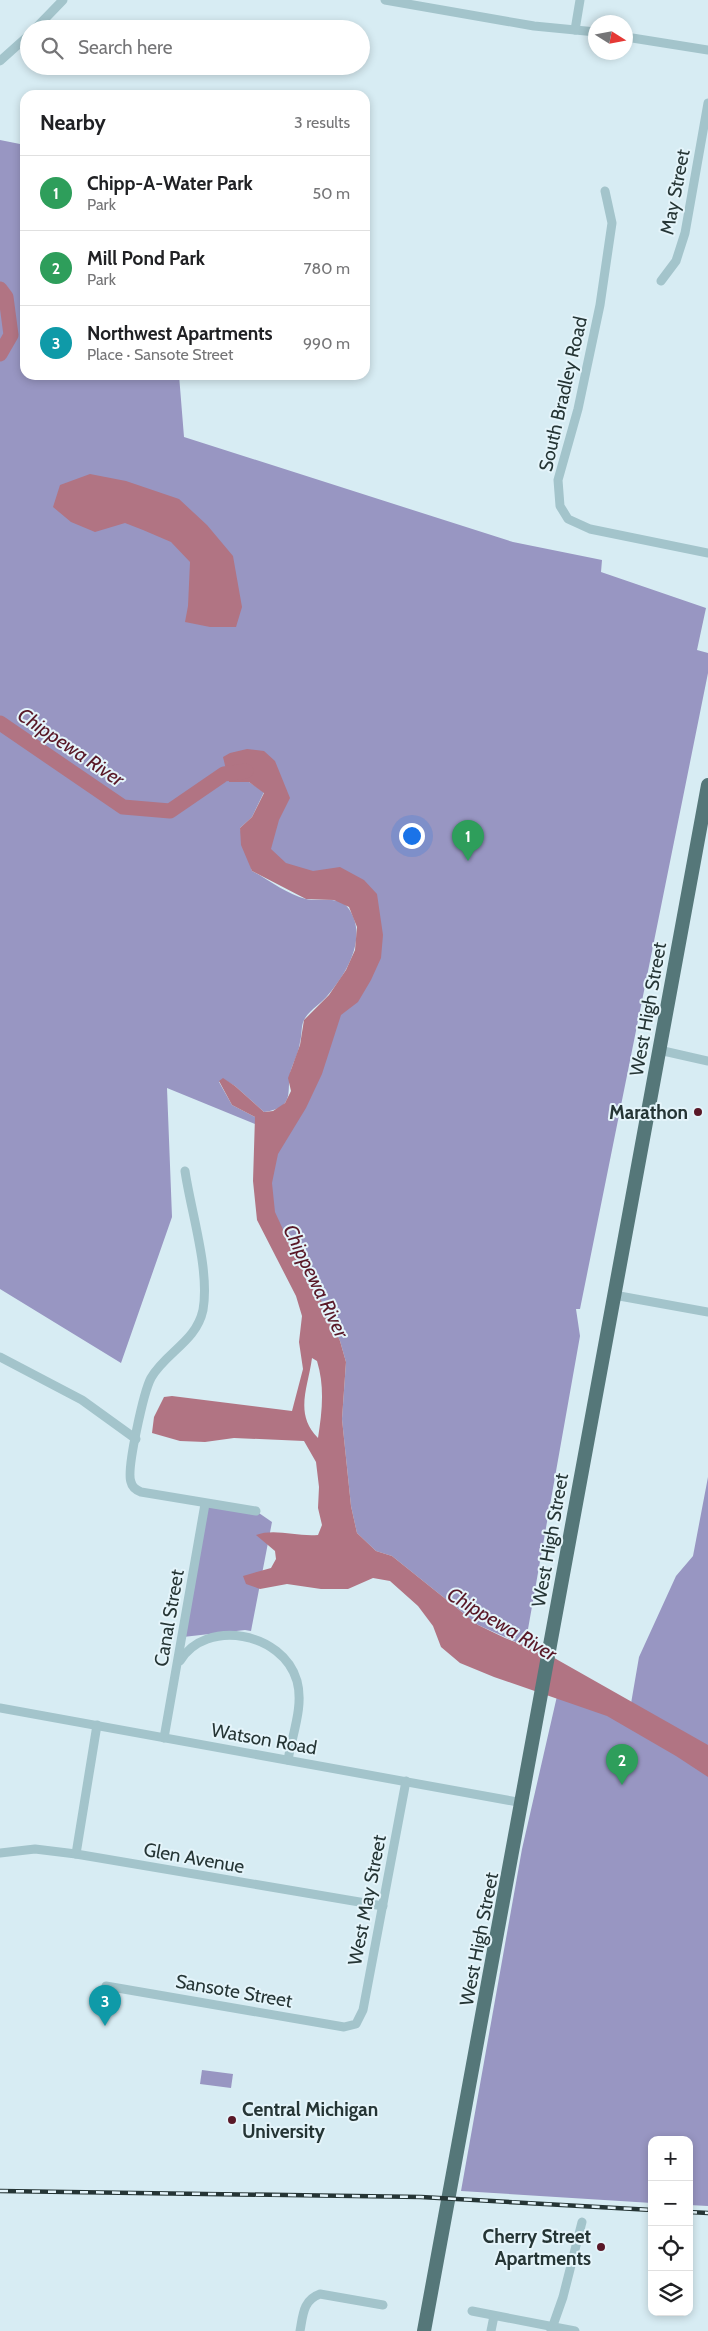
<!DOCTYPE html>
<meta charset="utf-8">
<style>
:root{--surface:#fff;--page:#f2f2f2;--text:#202124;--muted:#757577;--line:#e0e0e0;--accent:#111827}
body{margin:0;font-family:Cabin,sans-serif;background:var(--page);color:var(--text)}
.controls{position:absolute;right:15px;bottom:15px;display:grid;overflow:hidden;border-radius:10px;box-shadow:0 2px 8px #0003}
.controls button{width:45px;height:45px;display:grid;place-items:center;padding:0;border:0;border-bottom:1px solid var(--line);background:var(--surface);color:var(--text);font:25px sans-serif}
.compass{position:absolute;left:588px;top:15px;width:45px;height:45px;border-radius:50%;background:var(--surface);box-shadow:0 2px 8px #0003;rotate:101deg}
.you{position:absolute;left:411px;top:835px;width:18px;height:18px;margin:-12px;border:4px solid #fff;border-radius:50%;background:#1a73e8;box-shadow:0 0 0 8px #1a73e833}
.badge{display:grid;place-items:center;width:32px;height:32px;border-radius:50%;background:var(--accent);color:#fff;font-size:16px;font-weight:700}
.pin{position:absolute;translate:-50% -41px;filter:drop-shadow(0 1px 2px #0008)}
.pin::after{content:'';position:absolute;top:26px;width:18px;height:15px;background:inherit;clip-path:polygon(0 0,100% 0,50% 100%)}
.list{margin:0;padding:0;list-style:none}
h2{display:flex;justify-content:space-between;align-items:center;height:65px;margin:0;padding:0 20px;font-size:21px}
h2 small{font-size:16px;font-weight:400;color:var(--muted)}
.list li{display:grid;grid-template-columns:32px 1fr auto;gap:15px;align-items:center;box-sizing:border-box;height:75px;padding:0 20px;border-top:1px solid var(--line)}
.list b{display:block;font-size:19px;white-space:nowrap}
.list p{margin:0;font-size:16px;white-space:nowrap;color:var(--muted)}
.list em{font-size:16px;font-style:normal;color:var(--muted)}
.icon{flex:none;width:28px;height:28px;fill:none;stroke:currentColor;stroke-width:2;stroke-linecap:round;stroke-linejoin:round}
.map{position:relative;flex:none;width:708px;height:2331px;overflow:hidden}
.search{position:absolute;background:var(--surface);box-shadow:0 2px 8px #0003;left:20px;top:20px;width:350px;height:55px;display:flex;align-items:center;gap:12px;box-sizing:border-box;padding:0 18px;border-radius:28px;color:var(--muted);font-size:19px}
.panel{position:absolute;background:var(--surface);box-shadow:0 2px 8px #0003;left:20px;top:90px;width:350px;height:290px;border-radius:15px}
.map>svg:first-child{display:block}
.green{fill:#9896c2}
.water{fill:#b17483;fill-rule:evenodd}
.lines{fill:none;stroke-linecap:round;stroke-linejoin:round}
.river{stroke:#b17483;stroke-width:15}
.minor{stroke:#a3c4cb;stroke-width:9}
.primary{stroke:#557779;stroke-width:14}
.rail-casing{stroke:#253535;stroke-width:4.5}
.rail{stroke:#e4f4fa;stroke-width:2.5;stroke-dasharray:8;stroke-linecap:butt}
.poi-dot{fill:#591827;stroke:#e4f4fa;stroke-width:2}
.labels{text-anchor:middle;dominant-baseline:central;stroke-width:4;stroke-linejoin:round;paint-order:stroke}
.street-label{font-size:19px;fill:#253535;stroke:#e4f4fa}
.poi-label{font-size:19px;font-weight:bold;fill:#253535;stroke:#e4f4fa;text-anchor:end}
.water-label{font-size:20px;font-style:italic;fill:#591827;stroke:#e4f4fa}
</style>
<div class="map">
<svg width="708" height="2331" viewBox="0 0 708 2331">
<rect width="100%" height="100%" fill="#d7ecf3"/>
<g class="green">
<path d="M0,140L25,145V375H179L184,437L513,542L602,560L601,572L706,608L697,650L708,653V673L580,1309H576L580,1336L525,1646L478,1625L392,1556L376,1551L357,1533L351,1506L342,1419L346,1362L340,1341L313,1286C305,1281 304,1275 304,1267L297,1260L257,1189L371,944L350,899L271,873L270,780L229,782H249L264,792L252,817L240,828L252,871C269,880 288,895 306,899C320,902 340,895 349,909C368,937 347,973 328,995C322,1003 309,1010 304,1020C301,1025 302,1036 300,1042C299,1051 295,1059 292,1067C284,1089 299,1107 264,1112L235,1086L223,1079L219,1082L232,1105L255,1117V1124L167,1088L172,1217L121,1363L0,1289Z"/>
<path d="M708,1477V2206L689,2205V2140H652V2203L461,2191L522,1849L560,1683L628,1721L639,1657L676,1576L693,1556Z"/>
<path d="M205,1504L256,1511L272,1522L251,1631L245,1630L183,1637Z"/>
<path d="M202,2070L233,2074L231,2088L200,2084Z"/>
</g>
<g class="water">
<path d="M90,474L126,481L179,499L207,525L233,556L242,607L236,627H210L185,622L188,606L190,562L171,542L143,530L125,523L95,532L71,522L53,507L60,485Z"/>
<path d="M247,749L264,751L275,761L290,798L279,820L271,849L286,863L313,871L340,867L364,880L377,894L383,935L381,958L371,980L358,1002L341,1015L322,1074L306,1108L278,1154L272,1183L275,1212L297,1260L306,1262L304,1275L308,1282L313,1285L326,1310L340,1341L346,1362L342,1419L351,1506L357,1533L376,1551L392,1556L478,1625L505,1638L549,1655L708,1745V1777L676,1756L607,1716L494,1677L460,1663L441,1647L433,1626L418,1606L390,1581L373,1578L348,1589H321L287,1584L260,1589L246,1584L243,1576L271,1568L276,1559L275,1551L256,1535C275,1528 297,1537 318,1535L322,1525L318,1508L319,1487L316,1462L304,1441L234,1438L205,1442L180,1441L152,1433L154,1417L164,1397L172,1396L292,1411L303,1369L299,1342L302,1316L296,1296L257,1220L253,1181L255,1117L232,1105L219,1081L223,1078L235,1086L264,1112L273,1111L285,1103L291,1091L288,1078L300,1045L304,1020L329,995L346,970L355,950L357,927L349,907L334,900L306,899L252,871L241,845L240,828L252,817L264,793L249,782H229L223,757L230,753ZM312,1358L317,1361C325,1387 322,1412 318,1438C294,1414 308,1388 312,1358Z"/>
</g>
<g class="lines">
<g class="river">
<path d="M0,289L6,297L11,335L0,354"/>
<path d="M0,723L123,807L170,811L224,774L246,771"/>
</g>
<g class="minor">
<path d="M385,0L534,26L596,32"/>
<path d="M35,29L63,0"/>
<path d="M575,30L580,0"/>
<path d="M626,37L708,50"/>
<path d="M0,61L29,35"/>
<path d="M605,191L612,223L600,305L578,409L558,480L560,506L568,519L590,529L708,553"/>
<path d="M661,281L676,261L685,233L708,103"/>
<path d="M659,1050L708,1061"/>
<path d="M185,1171C191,1212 210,1270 203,1310C196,1342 166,1352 151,1378C144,1391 126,1470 131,1482C132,1487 136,1490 141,1492L256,1511"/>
<path d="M614,1295L708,1312"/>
<path d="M0,1357L82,1400L136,1439"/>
<path d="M180,1661C206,1618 283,1632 297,1681C304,1706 292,1735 288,1760"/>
<path d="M0,1708L523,1803"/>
<path d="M164,1738L205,1504"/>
<path d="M0,1853L35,1849L76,1854L383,1906"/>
<path d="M76,1854L97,1725"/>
<path d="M106,1986L344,2027L356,2024L363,2010L406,1781"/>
<path d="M472,2311L575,2331"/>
<path d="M300,2331C303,2315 303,2300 320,2294L383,2305"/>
<path d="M491,2331L494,2316"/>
<path d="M551,2331L563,2297L582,2222"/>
</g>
<path class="primary" d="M424,2331L708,785"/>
<defs>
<g id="rail">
<path d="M0,2191L421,2197L652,2210"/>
<path d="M689,2212L708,2213"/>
</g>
</defs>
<use href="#rail" class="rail-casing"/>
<use href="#rail" class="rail"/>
</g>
<g class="poi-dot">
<circle cx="698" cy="1112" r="5"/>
<circle cx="232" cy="2120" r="5"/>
<circle cx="601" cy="2247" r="5"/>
</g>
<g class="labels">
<g class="street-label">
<text transform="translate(675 192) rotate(-79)">May Street</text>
<text transform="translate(563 394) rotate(-77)">South Bradley Road</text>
<text transform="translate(648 1009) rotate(-80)">West High Street</text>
<text transform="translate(550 1540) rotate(-80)">West High Street</text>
<text transform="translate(169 1618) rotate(-80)">Canal Street</text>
<text transform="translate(264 1739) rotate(10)">Watson Road</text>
<text transform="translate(194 1858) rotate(10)">Glen Avenue</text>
<text transform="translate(367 1900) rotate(-79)">West May Street</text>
<text transform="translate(479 1939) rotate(-79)">West High Street</text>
<text transform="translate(234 1991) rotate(10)">Sansote Street</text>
</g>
<g class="poi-label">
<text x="688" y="1112">Marathon</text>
<text x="242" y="2109" text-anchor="start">Central Michigan<tspan x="242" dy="22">University</tspan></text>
<text x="591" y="2236">Cherry Street<tspan x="591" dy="22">Apartments</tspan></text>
</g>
<g class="water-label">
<text transform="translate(71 747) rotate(34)">Chippewa River</text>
<text transform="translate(316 1281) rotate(64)">Chippewa River</text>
<text transform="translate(502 1624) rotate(31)">Chippewa River</text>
</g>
</g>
</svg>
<div class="controls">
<button>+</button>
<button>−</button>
<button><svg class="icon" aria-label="locate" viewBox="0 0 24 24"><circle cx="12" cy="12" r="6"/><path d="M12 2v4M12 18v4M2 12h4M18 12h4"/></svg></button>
<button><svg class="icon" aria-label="layers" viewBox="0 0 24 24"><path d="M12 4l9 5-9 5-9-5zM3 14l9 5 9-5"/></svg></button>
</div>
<svg class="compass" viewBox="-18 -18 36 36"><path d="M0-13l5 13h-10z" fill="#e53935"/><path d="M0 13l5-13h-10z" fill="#757577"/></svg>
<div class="you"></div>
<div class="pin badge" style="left:468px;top:861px;background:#2e9e5b">1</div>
<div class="pin badge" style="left:622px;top:1785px;background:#2e9e5b">2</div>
<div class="pin badge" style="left:105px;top:2026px;background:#0f9aa8">3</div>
<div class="search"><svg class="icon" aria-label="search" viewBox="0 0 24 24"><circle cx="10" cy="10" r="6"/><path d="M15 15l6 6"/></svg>Search here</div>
<section class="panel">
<h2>Nearby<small>3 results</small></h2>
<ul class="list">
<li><span class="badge" style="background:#2e9e5b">1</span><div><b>Chipp-A-Water Park</b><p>Park</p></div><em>50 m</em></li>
<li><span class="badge" style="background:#2e9e5b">2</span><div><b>Mill Pond Park</b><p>Park</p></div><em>780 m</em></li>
<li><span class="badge" style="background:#0f9aa8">3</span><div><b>Northwest Apartments</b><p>Place · Sansote Street</p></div><em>990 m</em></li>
</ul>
</section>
</div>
